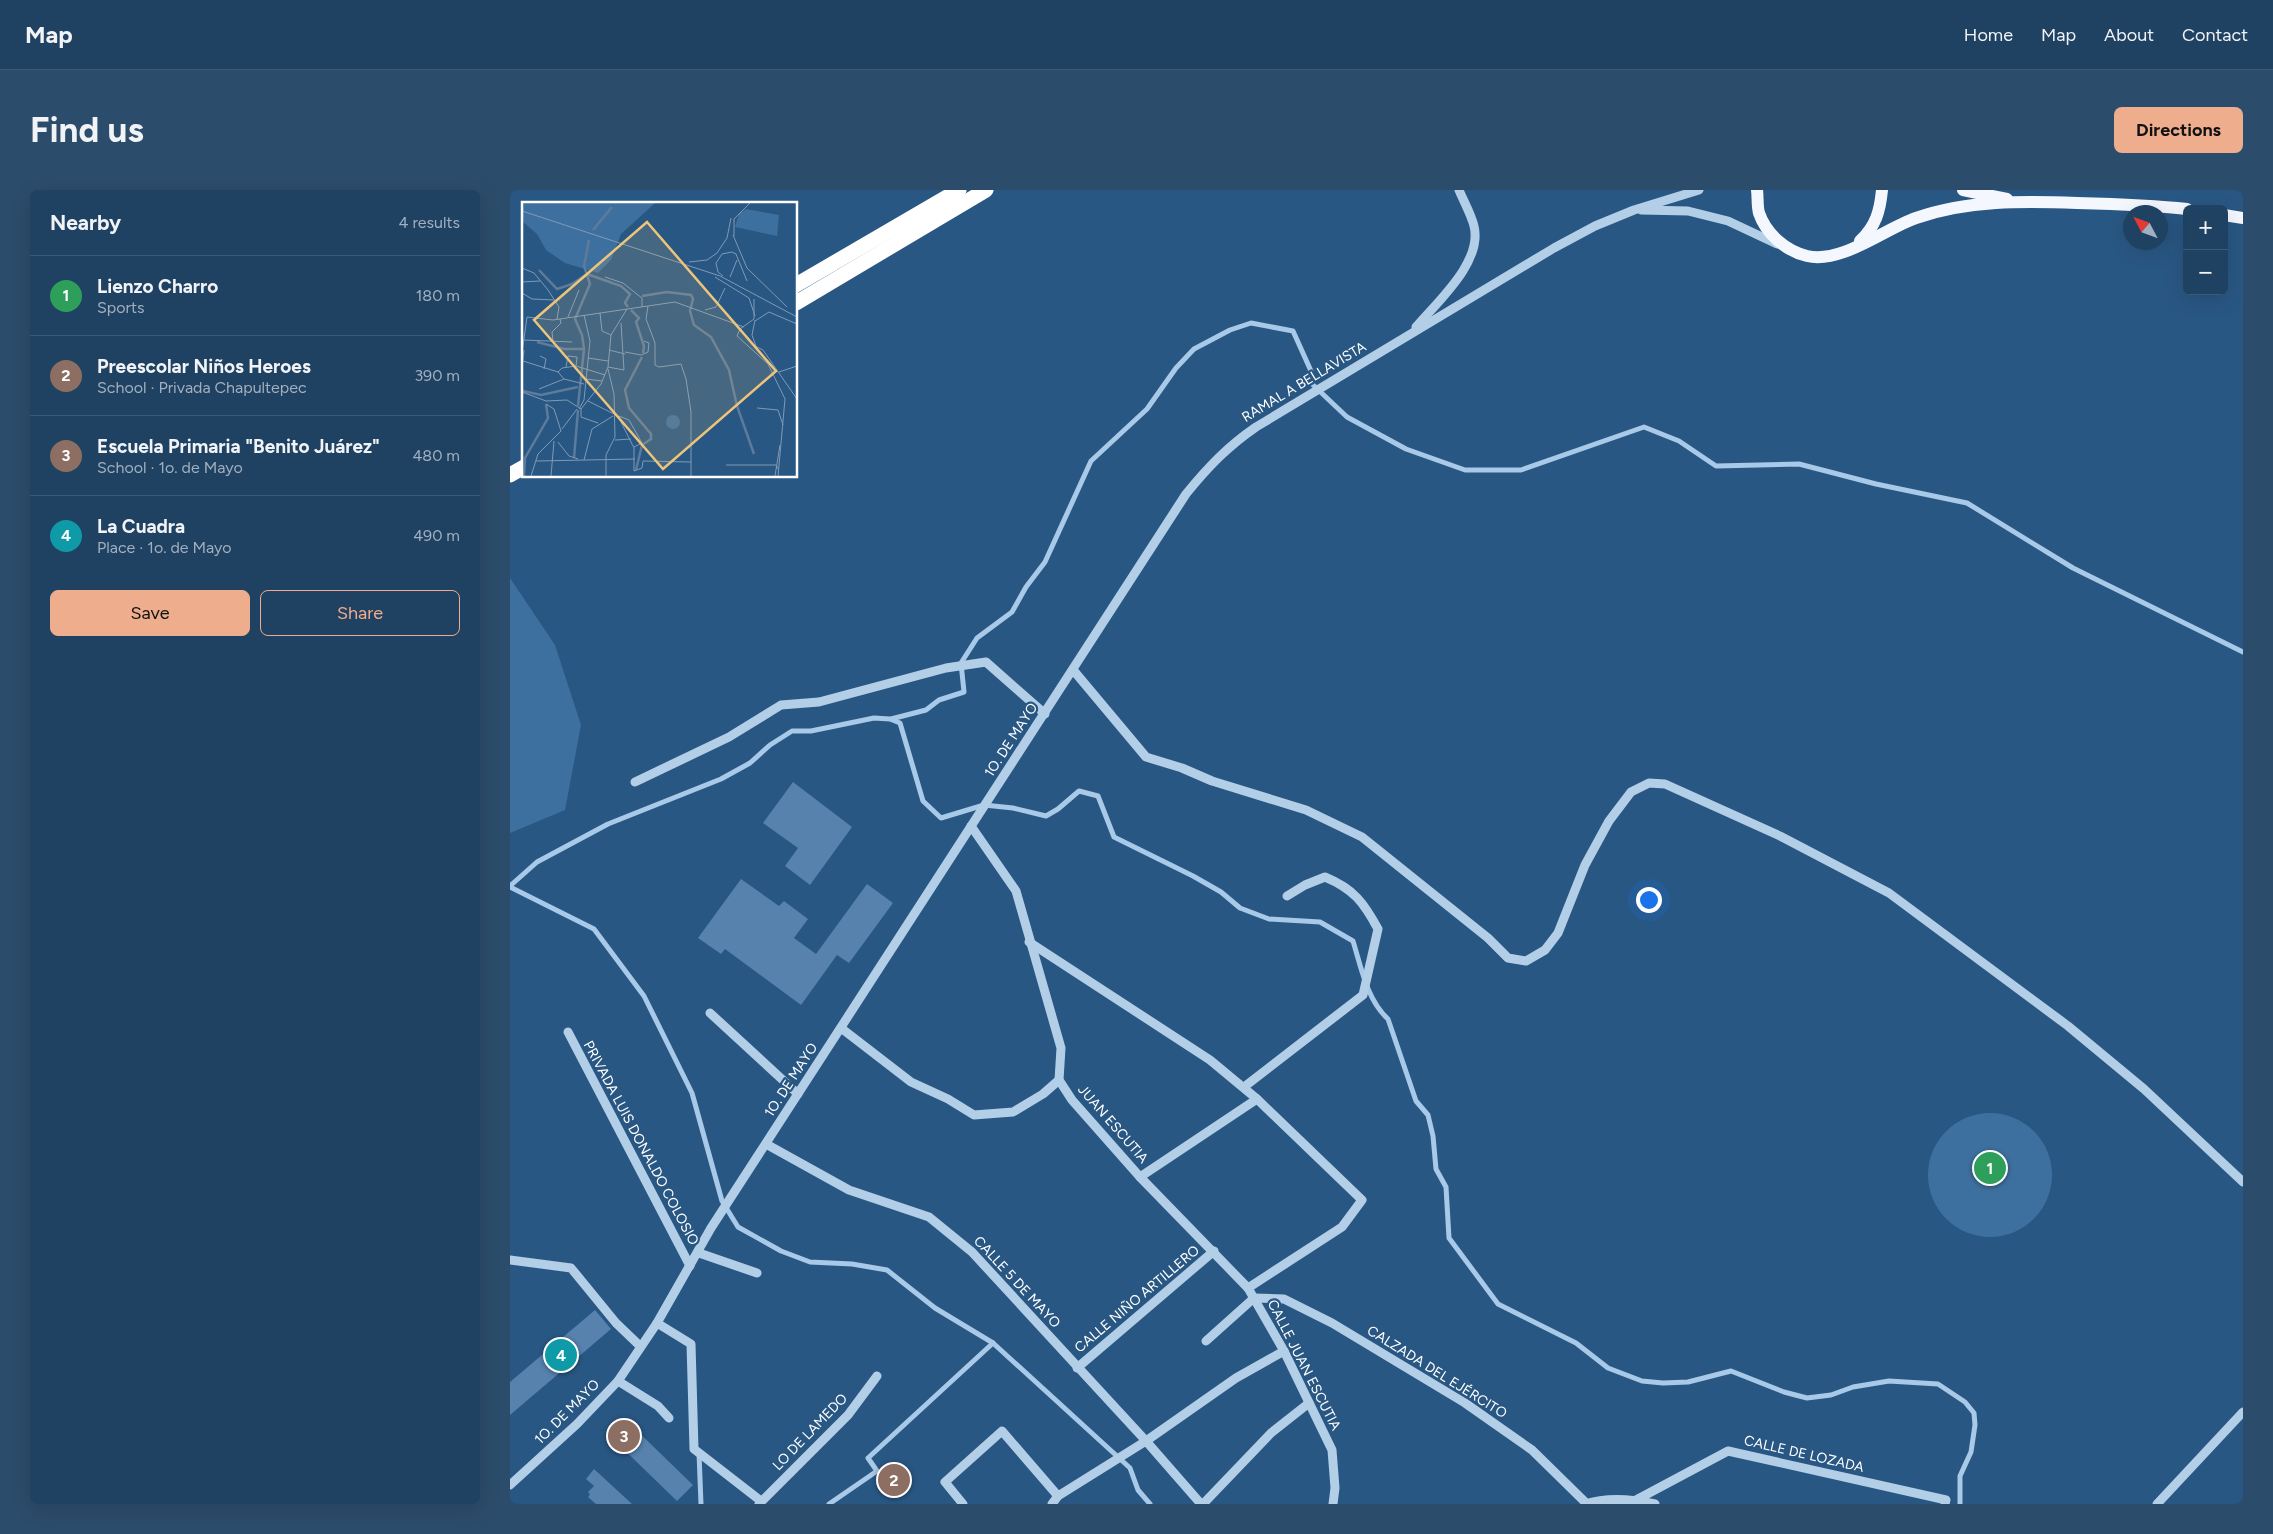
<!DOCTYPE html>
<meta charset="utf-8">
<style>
:root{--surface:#1f4162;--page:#2c4c6b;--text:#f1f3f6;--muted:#a1afbe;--line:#3c5a77;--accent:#eead8d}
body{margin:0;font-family:Figtree,sans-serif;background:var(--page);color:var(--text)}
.controls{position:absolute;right:15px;top:15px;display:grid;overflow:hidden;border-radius:8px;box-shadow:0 5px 20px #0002}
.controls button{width:45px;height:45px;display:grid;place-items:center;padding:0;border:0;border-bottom:1px solid var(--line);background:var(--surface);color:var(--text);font:25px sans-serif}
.compass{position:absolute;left:1613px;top:15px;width:45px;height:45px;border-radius:50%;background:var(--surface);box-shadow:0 5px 20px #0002;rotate:311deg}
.you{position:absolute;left:1138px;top:709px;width:18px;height:18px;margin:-12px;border:4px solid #fff;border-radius:50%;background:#1a73e8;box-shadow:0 0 0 8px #1a73e833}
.badge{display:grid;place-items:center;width:32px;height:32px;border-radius:50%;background:var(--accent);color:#fff;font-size:16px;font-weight:700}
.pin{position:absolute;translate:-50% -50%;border:2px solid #fff;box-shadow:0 1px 5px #0006}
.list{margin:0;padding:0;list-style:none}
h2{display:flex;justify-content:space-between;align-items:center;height:65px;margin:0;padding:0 20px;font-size:21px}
h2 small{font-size:16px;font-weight:400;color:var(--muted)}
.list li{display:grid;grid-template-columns:32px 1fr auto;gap:15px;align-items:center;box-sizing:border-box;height:80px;padding:0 20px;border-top:1px solid var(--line)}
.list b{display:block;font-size:19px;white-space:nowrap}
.list p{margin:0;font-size:16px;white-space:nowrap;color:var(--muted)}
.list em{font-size:16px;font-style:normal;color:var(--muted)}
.actions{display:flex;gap:10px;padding:15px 20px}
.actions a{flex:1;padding:11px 0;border:1px solid var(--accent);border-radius:8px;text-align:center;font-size:18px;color:var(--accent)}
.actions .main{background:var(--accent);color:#111}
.map{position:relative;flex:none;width:1733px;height:1314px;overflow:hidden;border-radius:8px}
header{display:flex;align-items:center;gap:30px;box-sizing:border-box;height:70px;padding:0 25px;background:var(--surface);border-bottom:1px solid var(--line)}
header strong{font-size:24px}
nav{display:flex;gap:28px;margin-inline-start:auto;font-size:18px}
.intro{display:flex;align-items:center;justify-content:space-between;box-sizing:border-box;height:120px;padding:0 30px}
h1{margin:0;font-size:35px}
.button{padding:12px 22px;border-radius:8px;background:var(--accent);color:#111;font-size:18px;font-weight:700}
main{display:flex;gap:30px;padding:0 30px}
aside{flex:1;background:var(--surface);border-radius:8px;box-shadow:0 5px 20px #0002}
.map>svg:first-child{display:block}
.green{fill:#3e709f}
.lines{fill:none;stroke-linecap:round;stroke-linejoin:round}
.stream{stroke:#a8c9e7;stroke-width:5}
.building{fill:#5682ad}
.minor{stroke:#b3cee7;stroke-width:9}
.major{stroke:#f4f8fe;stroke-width:12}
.highway{stroke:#fff;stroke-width:15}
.labels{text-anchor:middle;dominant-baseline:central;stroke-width:4.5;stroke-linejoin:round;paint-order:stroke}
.street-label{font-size:14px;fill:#fff;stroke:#295783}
.inset-river{fill:none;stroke:#5d7b9a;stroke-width:2.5}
.inset-road{fill:none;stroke:#7f9ab5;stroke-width:1}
.view{fill:#edc57a;fill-opacity:0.15;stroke:#edc57a;stroke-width:2.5}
.inset-edge{fill:none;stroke:#fff;stroke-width:2.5}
</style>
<header>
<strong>Map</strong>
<nav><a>Home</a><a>Map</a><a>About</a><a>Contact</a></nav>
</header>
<div class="intro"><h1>Find us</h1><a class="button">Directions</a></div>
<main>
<aside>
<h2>Nearby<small>4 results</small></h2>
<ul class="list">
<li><span class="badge" style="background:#2e9e5b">1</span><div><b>Lienzo Charro</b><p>Sports</p></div><em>180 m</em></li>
<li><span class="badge" style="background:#8d6e63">2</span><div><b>Preescolar Niños Heroes</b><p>School · Privada Chapultepec</p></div><em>390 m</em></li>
<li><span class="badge" style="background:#8d6e63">3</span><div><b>Escuela Primaria &quot;Benito Juárez&quot;</b><p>School · 1o. de Mayo</p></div><em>480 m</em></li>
<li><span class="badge" style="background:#0f9aa8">4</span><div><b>La Cuadra</b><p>Place · 1o. de Mayo</p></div><em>490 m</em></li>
</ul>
<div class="actions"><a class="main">Save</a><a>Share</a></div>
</aside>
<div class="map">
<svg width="1733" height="1314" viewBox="0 0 1733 1314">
<rect width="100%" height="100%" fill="#295783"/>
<g class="green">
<path d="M0,388L45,455L71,535L55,620L0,643Z"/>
<circle cx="1480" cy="985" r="62"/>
</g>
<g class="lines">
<g class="stream">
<path d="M381,529L416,520L429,510L454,502L451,473L467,448L502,422L516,397L535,372L581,271L637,219L666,178L684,159L720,140L741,133L783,141L801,181V193L837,227L896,259L955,280H1011L1134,237L1169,251L1206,276L1289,274L1366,294L1457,313L1563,378L1733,462"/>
<path d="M0,696L27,672L98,634L211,589L240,573L260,555L282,541H301L364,528L380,529L390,533L413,611L431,628L474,615L503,618L536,626L548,619L569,601L588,606L604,647L683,686L711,702L730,718L759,729L810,732L843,751C851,777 857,810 878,829L906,911L918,925L923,946L926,979L936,997L939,1048L988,1114L1066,1153L1098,1178L1132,1191L1153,1193L1178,1192L1221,1181L1274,1202L1297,1208L1321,1205L1343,1197L1379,1191L1428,1194L1455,1212L1464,1223L1465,1235L1461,1262L1450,1286V1314"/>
<path d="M0,697L84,739L134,806L182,903L212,1011L228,1037L271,1061L300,1072L342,1074L377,1080L425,1118L483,1153L620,1278L628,1300L640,1314"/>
<path d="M189,1263L191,1314"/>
<path d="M319,1314L367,1281L358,1268L483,1153"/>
</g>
</g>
<g class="building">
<path d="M283,592L342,637L300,695L275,676L288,658L253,633Z"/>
<path d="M231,689L269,716L274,711L298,729L284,748L306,764L357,694L383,713L339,773L327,765L291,815L215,759L211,764L188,748Z"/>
<path d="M85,1120L101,1139L0,1225V1192Z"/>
<path d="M118,1232L183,1295L167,1311L102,1248Z"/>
<path d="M84,1279L122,1314H86L78,1307L80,1304L78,1302L84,1296L76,1289Z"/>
</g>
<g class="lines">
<g class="minor">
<path d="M1131,20L1178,21L1218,31L1267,54"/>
<path d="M906,137C927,112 973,72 964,36C961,24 954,12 949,0"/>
<path d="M564,481L636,567L672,578L702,591L796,620L852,647L978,748L998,768L1016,771L1035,760L1048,743L1075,675L1099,631L1121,602L1139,593L1155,594L1270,646L1379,703L1558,836L1634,899L1733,992"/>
<path d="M125,592L219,547L271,515L309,512L436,478L476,472L535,524"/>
<path d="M461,636L506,701L551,858L549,890L562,910L630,987L738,1098L774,1161L822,1260L825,1298L823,1314"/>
<path d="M519,752L700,870L747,909L852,1010L832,1037L738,1098"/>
<path d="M200,823L288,904"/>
<path d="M331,838L401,892L438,909L464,925L503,922L533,904L549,890"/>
<path d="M58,842L180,1076"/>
<path d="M734,897L853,805L868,739C854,713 844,699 815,687L795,695L777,706"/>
<path d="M256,954L339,1000L419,1027L462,1062L636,1251L691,1314"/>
<path d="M630,987L747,909"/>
<path d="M189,1063L247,1083"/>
<path d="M0,1070L61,1078L106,1133L130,1156"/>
<path d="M744,1108L774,1109L822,1133L955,1213L1022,1260L1077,1314"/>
<path d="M147,1133L181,1154L184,1259L251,1311"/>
<path d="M696,1151L744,1108"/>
<path d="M567,1178L704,1061"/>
<path d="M108,1191L148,1216L159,1228"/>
<path d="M0,1295L67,1234L108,1191L147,1133L201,1038L247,967L676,304C698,277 717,257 746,237L1044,58L1085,36L1124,20L1189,0"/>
<path d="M1126,1310L1218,1261L1436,1310L1435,1314"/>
<path d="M249,1314L338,1225L367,1186"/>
<path d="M453,1314L435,1292L492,1241L548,1306"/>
<path d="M542,1314L548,1306L636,1251L726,1188L774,1161"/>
<path d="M693,1314L761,1243L799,1213"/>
<path d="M1075,1314C1097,1307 1122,1309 1145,1314"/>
<path d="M1647,1314L1733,1222"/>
</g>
<g class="major">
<path d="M1247,0C1248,7 1247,16 1249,23C1256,44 1276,61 1297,66C1332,74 1374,39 1406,28C1457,10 1514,11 1567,13C1604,14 1640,15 1677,19"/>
<path d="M1453,0L1497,9"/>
<path d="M1714,25L1733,28"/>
<path d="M1350,51C1366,36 1370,21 1372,0"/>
</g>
<g class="highway">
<path d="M286,95L449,0"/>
<path d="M286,113L476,0"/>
<path d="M0,285L14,277"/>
</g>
</g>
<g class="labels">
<g class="street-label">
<text transform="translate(794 192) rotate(-31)">RAMAL A BELLAVISTA</text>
<text transform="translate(501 550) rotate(-57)">1O. DE MAYO</text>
<text transform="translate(281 890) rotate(-57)">1O. DE MAYO</text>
<text transform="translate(603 934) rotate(49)">JUAN ESCUTIA</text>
<text transform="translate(131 953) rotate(62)">PRIVADA LUIS DONALDO COLOSIO</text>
<text transform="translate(507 1092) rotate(47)">CALLE 5 DE MAYO</text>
<text transform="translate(627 1109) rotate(-40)">CALLE NIÑO ARTILLERO</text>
<text transform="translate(794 1175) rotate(63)">CALLE JUAN ESCUTIA</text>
<text transform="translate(927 1182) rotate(32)">CALZADA DEL EJÉRCITO</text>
<text transform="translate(57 1222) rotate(-45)">1O. DE MAYO</text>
<text transform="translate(300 1242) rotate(-46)">LO DE LAMEDO</text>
<text transform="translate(1294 1264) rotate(13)">CALLE DE LOZADA</text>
</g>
</g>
<g transform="translate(12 12)">
<rect width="275" height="275" fill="#295783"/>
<path d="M0,1H132V2L99,32L89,58L76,71L43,61L24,48L15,32L0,19ZM224,7L257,13L255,34L213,25L217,12ZM144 220a7 7 0 1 1 14 0a7 7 0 1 1-14 0Z" fill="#3e709f"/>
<path class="inset-river" d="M71,28L90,5M17,68L35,87L50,82L65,72L99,84L108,92L103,101L106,105M120,94L145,90L169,93L171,97L168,109L172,123L189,135L207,168L215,204L232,252M109,108L117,116L114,120L122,144L121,151M15,140L42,147H61M1,189L19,193L56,185M56,204L62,147L60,133L53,117L68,82L62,64L67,38M52,256L56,208M114,268L120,243L129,237V232L107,206L103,188L120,155M2,274L3,256L26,216L24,202"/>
<path class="inset-road" d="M0,9L198,74L275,115M211,33L225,66L265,105M212,34V17L228,1M167,60L185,58L195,51L205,36L209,16M0,66L12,71L26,88L37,105L35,117M201,74L196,70L194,61L200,52L210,50L214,52L225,79M83,75L101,81L116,93L120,96V105M193,75L227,96L233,114M208,75L215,58M0,80L18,79M0,91L10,97L32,98M232,97V117L218,127L215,134L246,162L263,197L256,274M126,104L124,117L133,141V163L137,165L159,162L164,177L169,210V274M183,108L194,105L203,86M78,111L80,129L89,133M46,115L57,88M233,118L230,133L235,147M233,119L247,110L275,122M2,138L50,140M31,139L30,130L39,121L38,117M233,144L241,148L275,197M87,148L103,152M103,150L119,153L126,150L127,141L122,139M0,151L5,115L31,118L153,100L222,125M18,154L24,157L22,167M66,156L86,159M1,159L36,170L42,177M0,164L2,148M44,165L46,154L55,155L54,164M86,165L102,168L99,121M36,170L40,166L54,164L83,173M257,170L275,164M64,177L80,179M17,187L42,177L62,182M0,190L24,199L45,198L59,207L79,182L86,165L89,133L105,107M66,199L96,214L112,246V269L120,266L121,259L169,260M235,206L256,208L261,223M57,207L62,198L68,139L62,113M59,207V215L76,221M97,214L107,218L120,241L112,245M40,227L55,207M93,238L109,237M36,240L47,254L56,257M62,258L70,227L91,214M14,259L113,257M204,263H254L256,267M9,274L16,252L39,229L32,207L24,202M29,274L32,239M84,274V253L93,235L92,192L86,167M253,274L258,243"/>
<path class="view" d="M125,20L254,169L141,267L12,118Z"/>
<rect width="275" height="275" class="inset-edge"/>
</g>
</svg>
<div class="controls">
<button>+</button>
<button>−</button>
</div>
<svg class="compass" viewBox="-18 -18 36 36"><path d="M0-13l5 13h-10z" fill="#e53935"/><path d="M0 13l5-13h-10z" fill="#a1afbe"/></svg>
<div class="you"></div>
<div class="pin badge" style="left:1480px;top:978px;background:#2e9e5b">1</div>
<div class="pin badge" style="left:384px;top:1290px;background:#8d6e63">2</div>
<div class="pin badge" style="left:114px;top:1246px;background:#8d6e63">3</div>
<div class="pin badge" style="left:51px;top:1165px;background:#0f9aa8">4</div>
</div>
</main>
